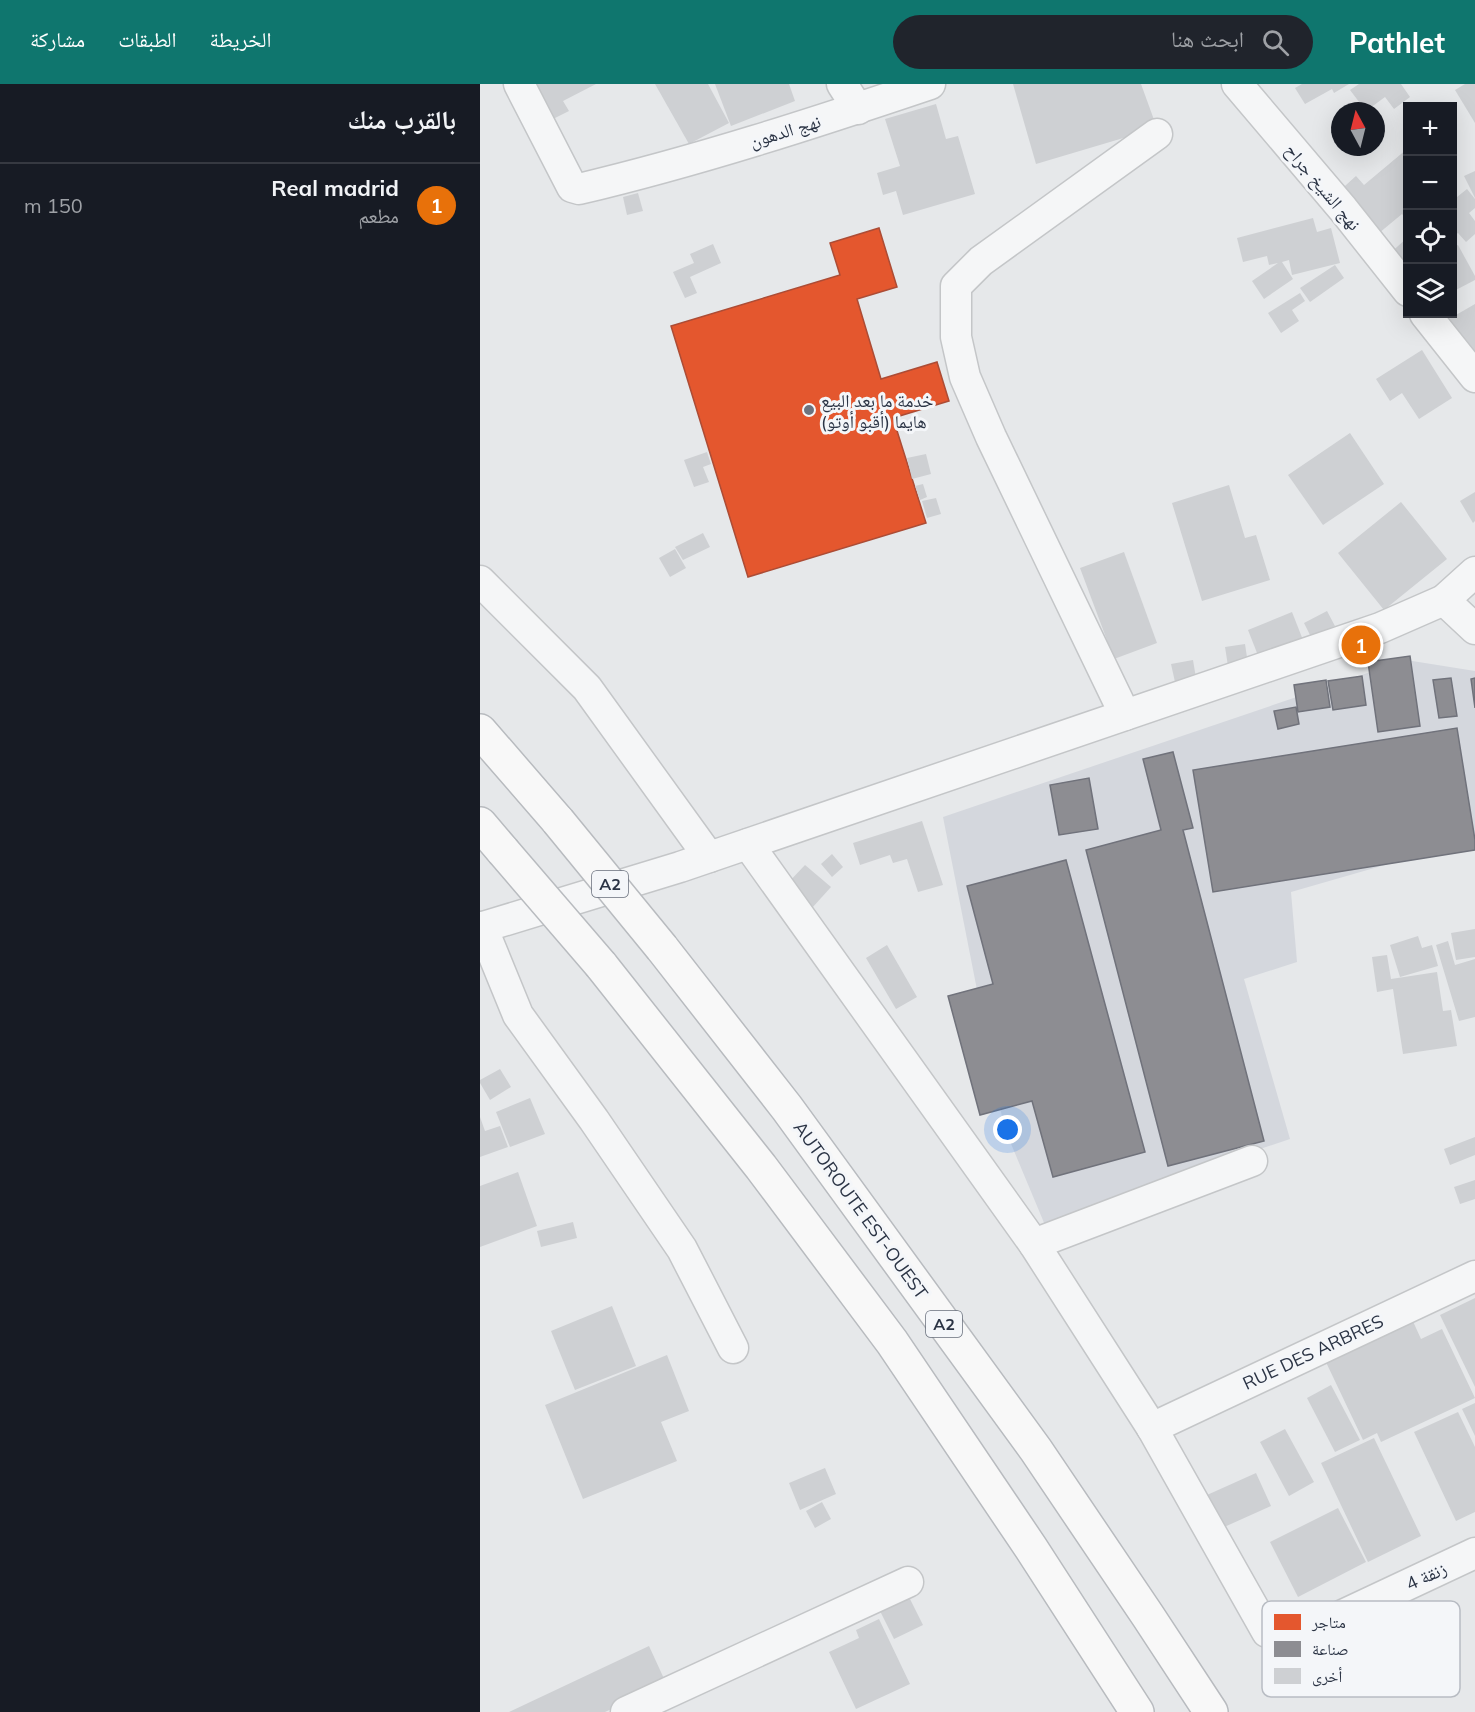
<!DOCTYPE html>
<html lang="ar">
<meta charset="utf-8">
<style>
:root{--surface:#171b24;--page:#20242c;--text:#f1f3f6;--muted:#9ea1a6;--line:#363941;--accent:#0f766e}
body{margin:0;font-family:Mulish,"Noto Naskh Arabic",sans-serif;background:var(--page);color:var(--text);direction:rtl}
.controls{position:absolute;right:18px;top:18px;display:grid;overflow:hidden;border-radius:0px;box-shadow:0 6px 24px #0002}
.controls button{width:54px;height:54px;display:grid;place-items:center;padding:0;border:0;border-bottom:2px solid var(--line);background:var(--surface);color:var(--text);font:30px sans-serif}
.compass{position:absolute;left:851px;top:18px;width:54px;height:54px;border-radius:50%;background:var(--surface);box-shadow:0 6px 24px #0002;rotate:353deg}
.you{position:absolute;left:528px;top:1046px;width:21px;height:21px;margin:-15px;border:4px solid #fff;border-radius:50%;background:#1a73e8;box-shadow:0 0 0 9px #1a73e833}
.badge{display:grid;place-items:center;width:39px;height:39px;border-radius:50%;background:var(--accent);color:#fff;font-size:20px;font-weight:700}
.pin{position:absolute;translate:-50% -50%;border:3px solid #fff;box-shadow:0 2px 6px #0006}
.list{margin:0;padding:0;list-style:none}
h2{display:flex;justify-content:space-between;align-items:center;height:78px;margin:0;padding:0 24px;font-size:26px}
h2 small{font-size:20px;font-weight:400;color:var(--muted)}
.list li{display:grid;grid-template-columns:39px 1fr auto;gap:18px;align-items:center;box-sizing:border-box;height:84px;padding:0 24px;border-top:2px solid var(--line)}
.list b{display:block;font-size:22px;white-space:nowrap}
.list p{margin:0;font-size:20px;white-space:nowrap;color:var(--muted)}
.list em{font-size:20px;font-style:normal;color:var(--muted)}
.icon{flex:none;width:33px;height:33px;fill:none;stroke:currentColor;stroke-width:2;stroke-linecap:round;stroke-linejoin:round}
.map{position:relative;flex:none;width:995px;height:1628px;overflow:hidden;direction:ltr}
header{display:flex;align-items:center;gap:36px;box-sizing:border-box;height:84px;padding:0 30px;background:var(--accent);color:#fff}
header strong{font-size:28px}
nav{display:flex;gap:33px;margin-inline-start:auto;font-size:21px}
.search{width:420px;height:54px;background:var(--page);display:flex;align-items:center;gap:15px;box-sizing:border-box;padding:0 21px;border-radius:33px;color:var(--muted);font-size:22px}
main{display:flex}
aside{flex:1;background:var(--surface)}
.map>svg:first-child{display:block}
.built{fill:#d4d7dd}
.shops{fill:#e4572e;stroke:#ac4c35;stroke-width:1.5}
.industry{fill:#8d8d92;stroke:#70727b;stroke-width:1.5}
.building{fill:#ced0d3}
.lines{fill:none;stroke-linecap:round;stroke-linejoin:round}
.minor-casing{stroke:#c4c6c8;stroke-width:33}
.highway-casing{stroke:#b8bbbf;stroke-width:36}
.minor{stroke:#f5f6f7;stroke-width:30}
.highway{stroke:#f8f8f8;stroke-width:33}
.highway-bridge-casing{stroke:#b8bbbf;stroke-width:36;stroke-linecap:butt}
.highway-bridge{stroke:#f8f8f8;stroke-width:33}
.poi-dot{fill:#6c737f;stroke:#f4f6f9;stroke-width:2}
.labels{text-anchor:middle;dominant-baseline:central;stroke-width:6;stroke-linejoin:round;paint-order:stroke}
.shield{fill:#f4f6f9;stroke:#676e7b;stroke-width:1.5}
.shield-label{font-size:16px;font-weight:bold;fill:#2b3445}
.street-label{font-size:18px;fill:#2b3445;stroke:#f4f6f9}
.poi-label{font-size:18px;fill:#2b3445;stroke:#f4f6f9;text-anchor:start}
.key{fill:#f4f6f9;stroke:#b8bcc3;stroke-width:1.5}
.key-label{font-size:16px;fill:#2b3445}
</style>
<header>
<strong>Pathlet</strong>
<div class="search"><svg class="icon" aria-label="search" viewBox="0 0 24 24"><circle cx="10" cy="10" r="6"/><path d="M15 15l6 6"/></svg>ابحث هنا</div>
<nav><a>الخريطة</a><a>الطبقات</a><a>مشاركة</a></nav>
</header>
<main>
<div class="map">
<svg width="995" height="1628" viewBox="0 0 995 1628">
<rect width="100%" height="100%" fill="#e6e8ea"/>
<path class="built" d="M926,576L995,587V755L811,808L817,878L764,895L810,1055L702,1091L570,1153L524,1043L463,733Z"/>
<path class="shops" d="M399,144L417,203L377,215L401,295L457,278L469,317L413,334L446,439L268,493L191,242L360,191L350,159Z"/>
<g class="industry">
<path d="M930,572L940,642L898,648L888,578Z"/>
<path d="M882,592L886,621L853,626L848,597Z"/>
<path d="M971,594L977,632L959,634L953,596Z"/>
<path d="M995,594V624L991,595Z"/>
<path d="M846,596L850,623L818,628L814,601Z"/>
<path d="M816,623L819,640L798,645L794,627Z"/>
<path d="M977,644L995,756V766L733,808L713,686Z"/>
<path d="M693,668L713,744L703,746L784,1057L688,1082L606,766L681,746L663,675Z"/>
<path d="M609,694L618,745L579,751L570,701Z"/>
<path d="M586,776L665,1068L573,1093L552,1017L500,1031L468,912L513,900L487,802Z"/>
</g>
<g class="building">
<path d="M55,0H116L83,17L89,27L73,35Z"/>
<path d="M175,0H228L249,39L209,60Z"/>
<path d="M235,0H309L315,17L251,42Z"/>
<path d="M533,0H661L677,44L556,80Z"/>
<path d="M822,0H869L854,9L852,5L825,20L815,4Z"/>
<path d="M879,0H921L930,13L914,25L905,13L886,27L870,6Z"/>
<path d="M985,0H995V39L975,6Z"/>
<path d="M456,20L466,55L478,52L495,110L423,131L416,107L403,111L397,89L420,82L405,35Z"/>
<path d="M927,65V136L922,130L893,154L856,110L876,92L884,101Z"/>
<path d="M995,87V114L984,92Z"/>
<path d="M987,105L995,115V124L989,129L995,137V150L986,158L978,149L972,153V117Z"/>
<path d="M158,109L163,127L147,131L143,113Z"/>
<path d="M833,134L837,148L851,144L860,179L812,191L809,176L802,178L813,195L784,215L772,197L798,179L789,181L787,172L763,178L757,154Z"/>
<path d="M927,154V191L908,171Z"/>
<path d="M233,160L241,179L210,193L217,209L205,214L193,188L214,179L210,170Z"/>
<path d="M978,161L995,192V196L972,208V164Z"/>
<path d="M855,181L864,194L830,218L820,204Z"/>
<path d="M820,209L825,217L812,226L819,237L801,249L788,229Z"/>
<path d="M995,220V281L969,235Z"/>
<path d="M942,266L972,314L939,335L922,309L910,317L896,295Z"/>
<path d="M870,349L904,400L843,441L808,391Z"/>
<path d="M227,368L231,380L223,383L229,398L214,403L204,376Z"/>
<path d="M446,370L451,390L432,395L427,374Z"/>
<path d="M443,400L447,413L440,416L435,402Z"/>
<path d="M749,401L765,454L776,451L790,496L722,517L692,419Z"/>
<path d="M995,408V437L993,439L980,417Z"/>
<path d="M456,414L461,430L447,434L442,417Z"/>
<path d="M921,418L967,475L904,526L858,469Z"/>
<path d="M223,449L230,463L203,476L195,463Z"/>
<path d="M195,465L206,484L190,493L179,474Z"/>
<path d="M644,468L677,559L634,575L600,484Z"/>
<path d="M847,527L855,542L831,553L824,539Z"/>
<path d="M812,528L823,556L779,574L768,546Z"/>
<path d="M765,560L768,580L748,582L745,563Z"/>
<path d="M713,576L716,594L695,598L691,580Z"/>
<path d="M442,737L463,801L438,808L427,775L413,779L410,771L380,781L373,759Z"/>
<path d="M352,770L363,783L352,793L341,780Z"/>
<path d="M325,781L351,803L332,824L306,801Z"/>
<path d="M995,845V873L976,876L971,849Z"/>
<path d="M938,852L942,864L952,861L958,882L920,893L910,861Z"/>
<path d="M968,857L975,881L995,875V933L979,937L956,861Z"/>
<path d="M407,861L437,913L416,925L386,874Z"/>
<path d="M907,871L911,895L957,888L963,927L971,926L977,962L923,970L913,905L897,908L892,873Z"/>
<path d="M20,985L31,1003L10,1016L0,999V996Z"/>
<path d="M50,1014L65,1050L30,1063L16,1028Z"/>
<path d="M0,1033L5,1047L20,1042L28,1063L0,1073Z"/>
<path d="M995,1053V1071L970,1081L964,1065Z"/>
<path d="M38,1088L57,1142L0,1163V1102Z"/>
<path d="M995,1096V1115L980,1120L974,1103Z"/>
<path d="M93,1138L97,1154L61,1163L57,1147Z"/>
<path d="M995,1214V1303L960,1231Z"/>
<path d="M132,1222L156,1282L95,1306L71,1247Z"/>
<path d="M931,1233L941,1255L962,1245L995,1314L901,1358L897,1349L883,1356L844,1274Z"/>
<path d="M187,1271L209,1327L181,1338L197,1377L103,1415L65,1321Z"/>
<path d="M851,1301L880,1356L855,1368L827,1314Z"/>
<path d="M995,1319V1352L982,1325Z"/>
<path d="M978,1328L995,1363V1428L976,1437L934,1348Z"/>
<path d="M805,1345L834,1398L809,1412L780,1358Z"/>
<path d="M894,1354L941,1452L888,1478L841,1379Z"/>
<path d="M345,1384L356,1410L320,1426L309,1399Z"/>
<path d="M776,1389L791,1422L742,1444L727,1411Z"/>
<path d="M342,1418L351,1435L335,1444L326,1427Z"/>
<path d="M858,1424L886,1478L818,1513L790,1458Z"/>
<path d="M428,1511L443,1541L414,1555L399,1525Z"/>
<path d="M399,1535L430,1600L376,1625L349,1568L379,1554L376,1546Z"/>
<path d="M169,1562L186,1599L125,1628H29Z"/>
</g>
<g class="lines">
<defs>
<g id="minor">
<path d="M39,0L92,103L99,105C217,77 334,39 450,0"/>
<path d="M362,0L378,25"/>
<path d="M757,0L863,125L928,207"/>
<path d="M945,230L995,293"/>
<path d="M0,497L107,604L229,773"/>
<path d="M964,516L995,545"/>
<path d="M645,631L511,353L485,293L476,253V202L501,177L677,50"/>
<path d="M268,760L554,1160L672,1344L787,1548L807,1554L831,1546L995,1469"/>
<path d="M2,843L38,931L114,1036L202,1165L253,1264"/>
<path d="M0,844L200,783L900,544L964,516L995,488"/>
<path d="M554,1160L772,1077"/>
<path d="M672,1344L995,1192"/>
<path d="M146,1628L428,1498"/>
</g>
<g id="highway">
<path d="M0,647L78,737"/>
<path d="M0,740L23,767"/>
<path d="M182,864L307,1024L556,1366L668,1532L731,1628"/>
<path d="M121,881L281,1083L412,1258L551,1464L657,1628"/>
</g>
</defs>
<use href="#minor" class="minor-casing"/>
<use href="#highway" class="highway-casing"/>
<use href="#minor" class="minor"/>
<use href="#highway" class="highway"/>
<defs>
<g id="highway-bridge">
<path d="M78,737L182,864"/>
<path d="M23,767L121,881"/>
</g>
</defs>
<use href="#highway-bridge" class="highway-bridge-casing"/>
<use href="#highway-bridge" class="highway-bridge"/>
</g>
<circle class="poi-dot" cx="329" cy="326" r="6"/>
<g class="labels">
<g class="shield">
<rect x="112" y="787" width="36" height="26" rx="4.5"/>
<rect x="446" y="1227" width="36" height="26" rx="4.5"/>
</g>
<g class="shield-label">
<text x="130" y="800">A2</text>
<text x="464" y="1240">A2</text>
</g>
<g class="street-label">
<text transform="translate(305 47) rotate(-17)">نهج الدهون</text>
<text transform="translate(843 103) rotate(50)">نهج الشيخ جراح</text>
<text transform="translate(381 1126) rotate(54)">AUTOROUTE EST-OUEST</text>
<text transform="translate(833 1268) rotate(-25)">RUE DES ARBRES</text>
<text transform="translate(946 1492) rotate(-25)">زنقة 4</text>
</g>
<g class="poi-label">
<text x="341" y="316">خدمة ما بعد البيع<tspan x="341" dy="21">هايما (أقبو أوتو)</tspan></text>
</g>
</g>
<rect x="782" y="1517" width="198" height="96" rx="9" class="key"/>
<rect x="794" y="1530" width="27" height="16" fill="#e4572e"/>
<rect x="794" y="1557" width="27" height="16" fill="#8d8d92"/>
<rect x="794" y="1584" width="27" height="16" fill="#ced0d3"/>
<g class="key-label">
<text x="832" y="1544">متاجر</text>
<text x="832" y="1571">صناعة</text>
<text x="832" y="1598">أخرى</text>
</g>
</svg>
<div class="controls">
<button>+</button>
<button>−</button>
<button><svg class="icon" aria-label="locate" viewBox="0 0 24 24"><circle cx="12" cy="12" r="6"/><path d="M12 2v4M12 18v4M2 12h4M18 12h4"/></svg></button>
<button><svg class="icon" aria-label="layers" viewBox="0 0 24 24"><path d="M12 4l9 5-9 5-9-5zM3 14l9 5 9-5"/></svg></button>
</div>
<svg class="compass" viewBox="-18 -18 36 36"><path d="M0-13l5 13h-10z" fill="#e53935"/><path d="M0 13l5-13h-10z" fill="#9ea1a6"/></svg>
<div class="you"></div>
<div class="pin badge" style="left:881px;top:561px;background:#e8710a">1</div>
</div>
<aside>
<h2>بالقرب منك<small></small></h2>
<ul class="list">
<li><span class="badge" style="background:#e8710a">1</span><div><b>Real madrid</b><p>مطعم</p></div><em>150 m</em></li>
</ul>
</aside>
</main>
